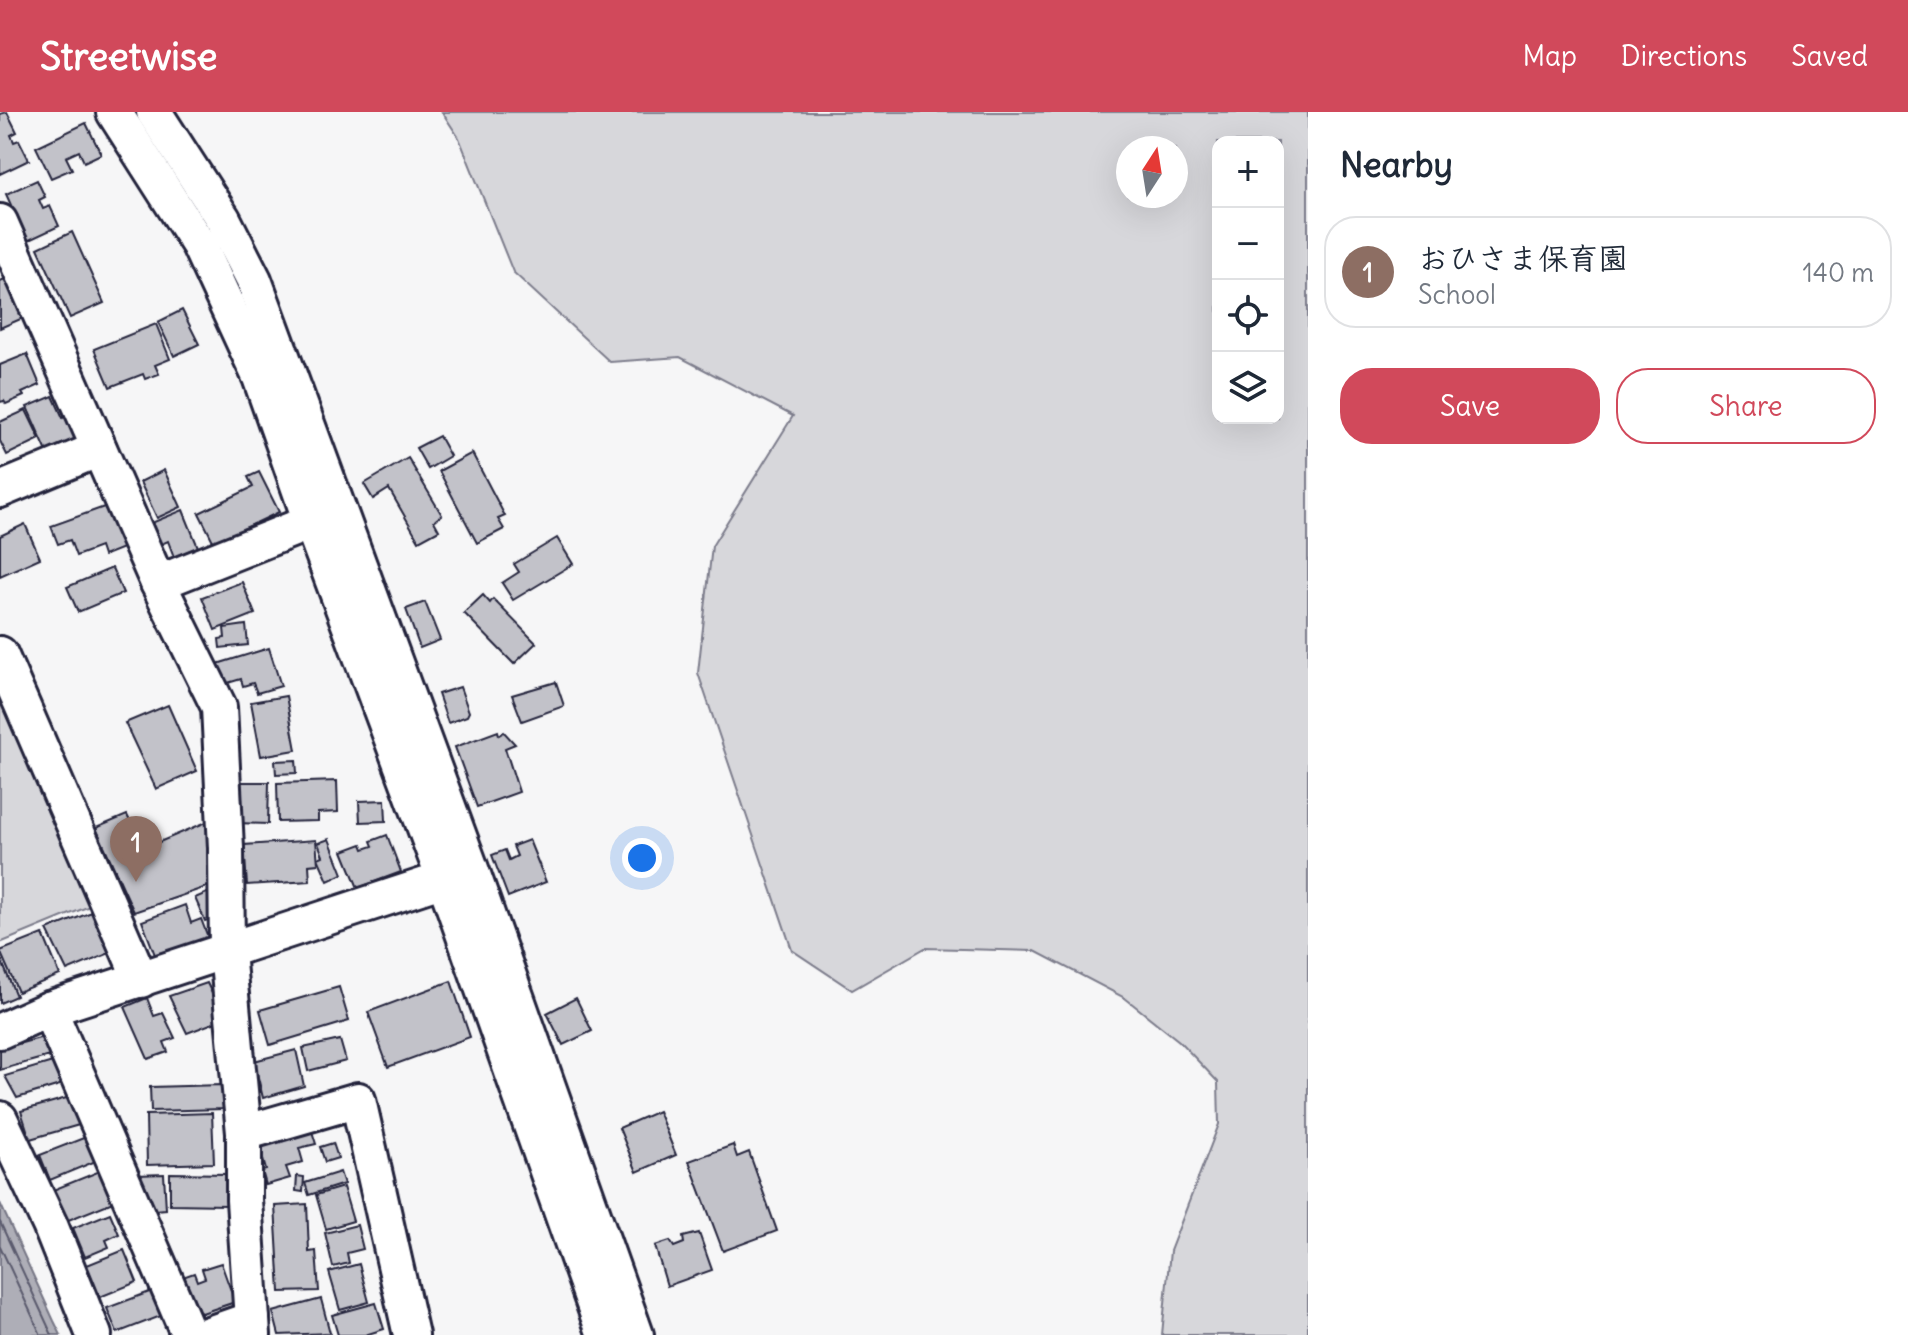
<!DOCTYPE html>
<meta charset="utf-8">
<style>
:root{--surface:#fff;--page:#f6f6f7;--text:#1f2937;--muted:#747a83;--line:#e0e1e3;--accent:#d1495b}
body{margin:0;font-family:Delius,"Klee One",sans-serif;background:var(--page);color:var(--text)}
.controls{position:absolute;right:24px;top:24px;display:grid;overflow:hidden;border-radius:16px;box-shadow:0 8px 32px #0002}
.controls button{width:72px;height:72px;display:grid;place-items:center;padding:0;border:0;border-bottom:2px solid var(--line);background:var(--surface);color:var(--text);font:40px sans-serif}
.compass{position:absolute;left:1116px;top:24px;width:72px;height:72px;border-radius:50%;background:var(--surface);box-shadow:0 8px 32px #0002;rotate:12deg}
.you{position:absolute;left:642px;top:746px;width:28px;height:28px;margin:-20px;border:6px solid #fff;border-radius:50%;background:#1a73e8;box-shadow:0 0 0 12px #1a73e833}
.badge{display:grid;place-items:center;width:52px;height:52px;border-radius:50%;background:var(--accent);color:#fff;font-size:26px;font-weight:700}
.pin{position:absolute;translate:-50% -66px;filter:drop-shadow(0 2px 4px #0008)}
.pin::after{content:'';position:absolute;top:42px;width:28px;height:24px;background:inherit;clip-path:polygon(0 0,100% 0,50% 100%)}
.list{margin:0;padding:0;list-style:none}
h2{display:flex;justify-content:space-between;align-items:center;height:104px;margin:0;padding:0 32px;font-size:34px}
h2 small{font-size:26px;font-weight:400;color:var(--muted)}
.list li{display:grid;grid-template-columns:52px 1fr auto;gap:24px;align-items:center;box-sizing:border-box;height:112px;margin:0 16px 16px;padding:0 16px;border:2px solid var(--line);border-radius:32px}
.list b{display:block;font-size:30px;white-space:nowrap}
.list p{margin:0;font-size:26px;white-space:nowrap;color:var(--muted)}
.list em{font-size:26px;font-style:normal;color:var(--muted)}
.actions{display:flex;gap:16px;padding:24px 32px}
.actions a{flex:1;padding:18px 0;border:2px solid var(--accent);border-radius:32px;text-align:center;font-size:28px;color:var(--accent)}
.actions .main{background:var(--accent);color:#fff}
.icon{flex:none;width:44px;height:44px;fill:none;stroke:currentColor;stroke-width:2;stroke-linecap:round;stroke-linejoin:round}
.map{position:relative;flex:none;width:1308px;height:1223px;overflow:hidden}
header{display:flex;align-items:center;gap:48px;box-sizing:border-box;height:112px;padding:0 40px;background:var(--accent);color:#fff}
header strong{font-size:38px}
nav{display:flex;gap:44px;margin-inline-start:auto;font-size:28px}
main{display:flex}
aside{flex:1;background:var(--surface)}
.map>svg:first-child{display:block}
.green{fill:#d7d7db;stroke:#7c7c8b;stroke-width:2;fill-rule:evenodd}
.water{fill:#aeaeb7;stroke:#767685;stroke-width:2}
.lines{fill:none;stroke-linecap:round;stroke-linejoin:round}
.shore{stroke:#5a5a6d;stroke-width:2}
.building{fill:#c2c2c9;stroke:#22223b;stroke-width:2}
.minor-casing{stroke:#22223b;stroke-width:40}
.minor{stroke:#fff;stroke-width:34}
</style>
<header>
<strong>Streetwise</strong>
<nav><a>Map</a><a>Directions</a><a>Saved</a></nav>
</header>
<main>
<div class="map">
<svg width="1308" height="1223" viewBox="0 0 1308 1223">
<rect width="100%" height="100%" fill="#f6f6f7"/>
<filter id="ink" filterUnits="userSpaceOnUse"><feTurbulence type="fractalNoise" baseFrequency=".0125" numOctaves="2"/><feDisplacementMap in="SourceGraphic" scale="16" xChannelSelector="R" yChannelSelector="G"/><feConvolveMatrix kernelMatrix="1 2 1 2 8 2 1 2 1" color-interpolation-filters="sRGB"/></filter>
<g filter="url(#ink)">
<g class="green">
<path d="M442,0H1308V1223H1162L1170,1139L1219,1012L1218,970L1179,929L1125,886L1035,839L925,836L852,878L792,838L698,561L712,434L793,304L680,245L610,250L513,160L459,26ZM1218,30H1278V306H1218ZM1128,36H1176V84H1128Z"/>
<path d="M0,576L97,791L0,831Z"/>
</g>
<path class="water" d="M0,1091L54,1209L61,1223H0Z"/>
<g class="lines">
<g class="shore">
<path d="M0,1110L52,1223"/>
<path d="M0,1134L41,1223"/>
</g>
</g>
<g class="building">
<path d="M7,0L17,20L11,23L14,30L19,28L29,48L0,62V2Z"/>
<path d="M86,11L101,42L84,50L79,39L66,45L72,57L51,66L36,35Z"/>
<path d="M37,68L45,85L39,88L43,97L50,94L59,114L27,129L6,82Z"/>
<path d="M72,120L104,191L70,206L38,136Z"/>
<path d="M5,167L23,206L0,216V169Z"/>
<path d="M182,198L199,232L174,244L158,210Z"/>
<path d="M156,212L170,247L155,253L159,262L145,267L143,262L110,275L94,237Z"/>
<path d="M27,242L40,273L22,281L24,284L6,292L4,289L0,290V253Z"/>
<path d="M53,284L63,306L67,304L77,327L47,340L27,295Z"/>
<path d="M26,298L40,327L7,343L0,329V310Z"/>
<path d="M439,324L450,344L428,357L416,336Z"/>
<path d="M472,341L505,404L498,407L504,417L477,431L439,359Z"/>
<path d="M408,346L442,403L434,409L439,418L419,429L389,377L373,387L364,372Z"/>
<path d="M164,358L181,395L157,406L140,370Z"/>
<path d="M259,360L279,400L214,431L199,401L253,375L248,365Z"/>
<path d="M107,394L123,436L103,444L100,435L76,444L70,428L58,432L51,414Z"/>
<path d="M183,398L198,435L174,445L168,429L157,434L149,412Z"/>
<path d="M25,412L40,446L0,464V424Z"/>
<path d="M557,426L573,452L513,488L502,471L519,460L514,452Z"/>
<path d="M112,456L123,481L78,500L67,475Z"/>
<path d="M242,470L255,502L215,518L202,485Z"/>
<path d="M483,483L490,491L493,487L536,531L514,552L464,501Z"/>
<path d="M425,490L440,528L420,536L406,497Z"/>
<path d="M246,513L248,533L220,536L219,527L225,526L224,516Z"/>
<path d="M269,536L281,574L257,581L253,571L243,574L241,567L221,573L214,553Z"/>
<path d="M556,570L564,594L522,609L512,583Z"/>
<path d="M460,575L469,600L467,604L448,611L438,582Z"/>
<path d="M286,584L296,638L261,644L251,590Z"/>
<path d="M168,593L197,659L156,677L125,611Z"/>
<path d="M498,619L499,623L504,620L515,632L505,636L519,680L477,695L455,635Z"/>
<path d="M296,648L297,661L276,662L275,649Z"/>
<path d="M337,669L338,700L318,701V709L278,710L277,671Z"/>
<path d="M238,670H269L268,712L236,711Z"/>
<path d="M385,688L386,709L360,710L359,689Z"/>
<path d="M127,703L143,737L216,706L218,771L134,800L96,716Z"/>
<path d="M387,723L401,760L358,776L343,739L362,732L364,737L373,734L371,729Z"/>
<path d="M329,727L343,762L328,769L318,746L323,744L318,731Z"/>
<path d="M316,728L318,752L309,753L310,769L247,773L244,733Z"/>
<path d="M529,728L546,770L508,785L492,743L505,738L509,748L517,744L513,734Z"/>
<path d="M209,780L219,804L205,809L195,786Z"/>
<path d="M185,793L191,811L201,807L209,828L157,848L142,809Z"/>
<path d="M99,797L117,838L67,859L47,818Z"/>
<path d="M43,822L60,863L18,880L0,839Z"/>
<path d="M0,845L16,884L0,891Z"/>
<path d="M451,869L470,925L388,955L368,900Z"/>
<path d="M207,871L224,907L187,921L169,884Z"/>
<path d="M339,875L349,909L270,933L260,898Z"/>
<path d="M147,886L154,904L163,901L175,926L164,930L168,940L148,947L125,895Z"/>
<path d="M576,886L592,919L563,933L547,901Z"/>
<path d="M47,924L53,943L0,958V937Z"/>
<path d="M340,928L346,949L308,959L303,936Z"/>
<path d="M296,938L304,974L263,986L254,949Z"/>
<path d="M56,949L63,972L17,986L5,964Z"/>
<path d="M222,973L223,997L151,999L150,975Z"/>
<path d="M70,985L79,1013L30,1027L21,999Z"/>
<path d="M658,999L676,1043L637,1060L619,1016Z"/>
<path d="M212,1001L214,1051L147,1053L146,1003Z"/>
<path d="M310,1013L316,1032L299,1036L303,1050L286,1055L290,1066L266,1073L262,1059L266,1058L259,1033Z"/>
<path d="M86,1025L96,1049L50,1068L40,1043Z"/>
<path d="M333,1031L338,1046L325,1050L320,1035Z"/>
<path d="M733,1033L737,1045L749,1040L777,1119L723,1139L689,1049Z"/>
<path d="M100,1059L113,1090L66,1109L53,1078Z"/>
<path d="M340,1060L344,1072L309,1083L305,1071Z"/>
<path d="M170,1061L227,1062V1093L170,1092Z"/>
<path d="M164,1062L166,1097L143,1099L137,1063Z"/>
<path d="M297,1064L304,1065L303,1080L296,1079Z"/>
<path d="M343,1075L353,1109L326,1117L316,1083Z"/>
<path d="M307,1092L309,1140L316,1139L319,1179L280,1180L275,1094Z"/>
<path d="M110,1101L119,1122L106,1128L109,1135L85,1145L73,1116Z"/>
<path d="M357,1113L363,1137L347,1141L349,1151L333,1155L325,1121Z"/>
<path d="M699,1121L712,1158L667,1174L655,1134L670,1129L674,1135L684,1131L683,1125Z"/>
<path d="M124,1138L137,1170L100,1185L87,1153Z"/>
<path d="M221,1151L235,1190L187,1206L174,1168L194,1161L197,1169L205,1166L202,1157Z"/>
<path d="M359,1152L369,1190L340,1198L329,1160Z"/>
<path d="M152,1179L161,1204L117,1221L107,1196Z"/>
<path d="M321,1187L330,1221L279,1223L273,1200Z"/>
<path d="M376,1191L384,1217L365,1223H338L332,1203Z"/>
</g>
<g class="lines">
<defs>
<g id="minor">
<path d="M114,0L199,133L260,265L311,410L444,767L605,1223"/>
<path d="M154,0L223,107L254,168L471,757L636,1223"/>
<path d="M0,110L158,471L219,595L226,736L227,840L244,1021V1088L253,1223"/>
<path d="M0,378L99,337"/>
<path d="M158,471L311,410"/>
<path d="M0,542L141,868"/>
<path d="M49,897L189,1223"/>
<path d="M0,919L49,897L444,767"/>
<path d="M0,1007L50,1113L94,1223"/>
<path d="M244,1021L358,988L411,1223"/>
<path d="M206,1223L252,1207"/>
</g>
</defs>
<use href="#minor" class="minor-casing"/>
<use href="#minor" class="minor"/>
</g>
</g>
</svg>
<div class="controls">
<button>+</button>
<button>−</button>
<button><svg class="icon" aria-label="locate" viewBox="0 0 24 24"><circle cx="12" cy="12" r="6"/><path d="M12 2v4M12 18v4M2 12h4M18 12h4"/></svg></button>
<button><svg class="icon" aria-label="layers" viewBox="0 0 24 24"><path d="M12 4l9 5-9 5-9-5zM3 14l9 5 9-5"/></svg></button>
</div>
<svg class="compass" viewBox="-18 -18 36 36"><path d="M0-13l5 13h-10z" fill="#e53935"/><path d="M0 13l5-13h-10z" fill="#747a83"/></svg>
<div class="you"></div>
<div class="pin badge" style="left:136px;top:770px;background:#8d6e63">1</div>
</div>
<aside>
<h2>Nearby<small></small></h2>
<ul class="list">
<li><span class="badge" style="background:#8d6e63">1</span><div><b>おひさま保育園</b><p>School</p></div><em>140 m</em></li>
</ul>
<div class="actions"><a class="main">Save</a><a>Share</a></div>
</aside>
</main>
